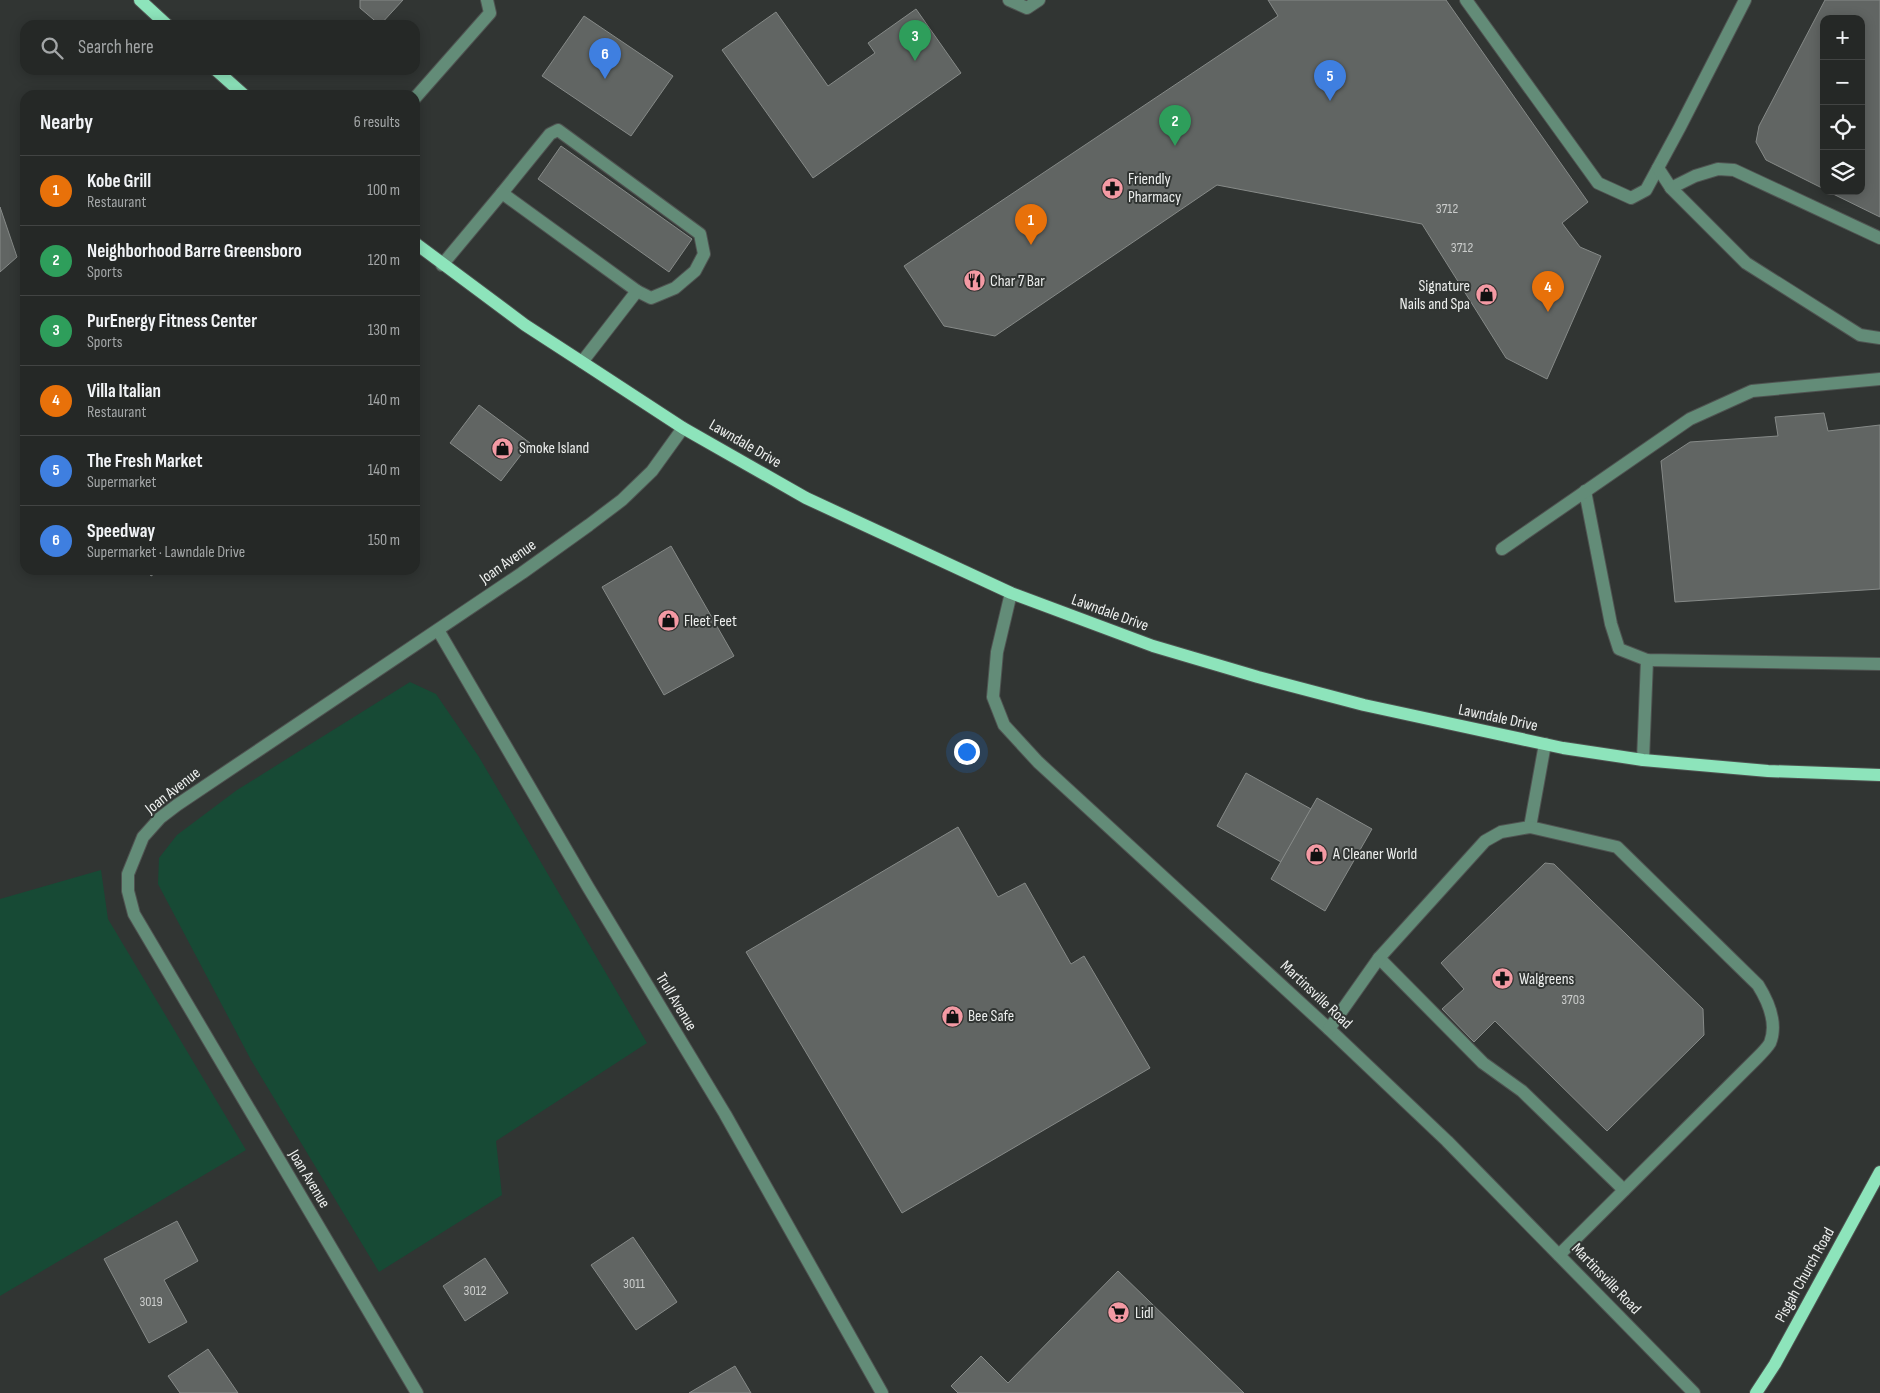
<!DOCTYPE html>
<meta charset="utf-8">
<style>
:root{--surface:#252826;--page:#313432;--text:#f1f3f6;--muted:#a3a6a7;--line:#424443;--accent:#f49aa4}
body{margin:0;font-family:"Sofia Sans Condensed",sans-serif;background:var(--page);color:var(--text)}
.controls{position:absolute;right:15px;top:15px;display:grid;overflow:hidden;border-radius:10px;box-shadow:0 2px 12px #0003}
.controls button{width:45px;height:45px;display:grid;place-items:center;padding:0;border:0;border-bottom:1px solid var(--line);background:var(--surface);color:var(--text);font:25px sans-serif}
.you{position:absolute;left:966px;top:751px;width:18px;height:18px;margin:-12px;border:4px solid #fff;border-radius:50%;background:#1a73e8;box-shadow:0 0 0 8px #1a73e833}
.badge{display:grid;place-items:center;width:32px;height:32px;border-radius:50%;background:var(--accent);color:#fff;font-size:16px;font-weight:700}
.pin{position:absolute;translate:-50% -41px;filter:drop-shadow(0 1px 2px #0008)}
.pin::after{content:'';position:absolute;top:26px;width:18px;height:15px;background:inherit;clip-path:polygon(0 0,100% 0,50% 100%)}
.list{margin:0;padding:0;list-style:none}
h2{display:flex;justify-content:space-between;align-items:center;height:65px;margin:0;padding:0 20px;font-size:21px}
h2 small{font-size:16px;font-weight:400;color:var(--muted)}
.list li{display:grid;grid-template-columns:32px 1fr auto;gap:15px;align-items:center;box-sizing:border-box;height:70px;padding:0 20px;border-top:1px solid var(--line)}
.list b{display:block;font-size:19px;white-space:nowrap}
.list p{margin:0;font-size:16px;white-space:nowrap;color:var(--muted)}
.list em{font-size:16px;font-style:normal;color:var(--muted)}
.icon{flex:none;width:28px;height:28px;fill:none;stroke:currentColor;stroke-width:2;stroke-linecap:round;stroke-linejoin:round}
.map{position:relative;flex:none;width:1880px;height:1393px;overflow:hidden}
.search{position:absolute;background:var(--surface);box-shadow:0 2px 12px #0003;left:20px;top:20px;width:400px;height:55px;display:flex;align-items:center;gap:12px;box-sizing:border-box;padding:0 18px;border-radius:15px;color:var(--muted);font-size:19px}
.panel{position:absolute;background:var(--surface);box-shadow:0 2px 12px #0003;left:20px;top:90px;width:400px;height:485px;border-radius:15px}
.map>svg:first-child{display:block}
.green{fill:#174a35}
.building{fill:#616563;stroke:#868a88}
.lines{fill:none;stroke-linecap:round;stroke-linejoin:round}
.minor-casing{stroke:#4f5351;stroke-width:14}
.major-casing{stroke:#4f5351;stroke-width:14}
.minor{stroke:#638c78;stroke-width:12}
.major{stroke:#8de4bb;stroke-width:12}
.labels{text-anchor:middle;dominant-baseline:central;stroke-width:4;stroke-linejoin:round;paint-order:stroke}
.number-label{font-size:14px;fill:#cacccb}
.poi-label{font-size:16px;fill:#edefee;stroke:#313533;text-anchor:start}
.street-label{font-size:16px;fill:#edefee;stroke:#313533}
</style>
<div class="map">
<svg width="1880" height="1393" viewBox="0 0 1880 1393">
<rect width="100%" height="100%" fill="#313533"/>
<g class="green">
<path d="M410,682L436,694L479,757L647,1043L496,1141L502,1195L379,1272L251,1060L158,884L159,858L177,835L237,790Z"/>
<path d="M101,870L108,919L246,1150L0,1296V899Z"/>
</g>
<g class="building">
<path d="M360,0H403L380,25L360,8Z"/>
<path d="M1268,0H1446L1588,202L1562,223L1580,247L1601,256L1547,379L1506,358L1422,224L1217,185L995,336L944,326L904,266L1278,16Z"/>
<path d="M1825,0H1880V217L1827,191H1861V19H1824V189L1766,160L1756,142L1759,126Z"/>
<path d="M916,9L961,73L813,178L722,50L776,12L828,86L875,53L868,43Z"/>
<path d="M584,16L673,76L631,136L542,76Z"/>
<path d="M561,146L692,239L669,272L538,179Z"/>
<path d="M0,207L17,257L0,272Z"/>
<path d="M479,405L530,443L501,481L450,443Z"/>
<path d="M1824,413L1828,431L1880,425V589L1675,602L1661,461L1690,442L1778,436L1775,417Z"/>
<path d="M671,546L734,656L664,695L602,587Z"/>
<path d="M147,570H160L151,576Z"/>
<path d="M1246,773L1311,809L1281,862L1217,826Z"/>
<path d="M1317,798L1372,829L1325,911L1271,879Z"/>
<path d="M958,827L998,897L1025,883L1071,964L1084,956L1150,1068L902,1213L746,952Z"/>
<path d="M1545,863L1554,864L1703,1009L1704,1035L1607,1131L1495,1021L1474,1042L1442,1009L1464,989L1441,963Z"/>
<path d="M177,1221L198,1261L164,1280L187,1322L149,1343L104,1259Z"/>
<path d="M633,1237L677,1302L636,1330L591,1265Z"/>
<path d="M485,1258L508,1293L465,1321L443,1286Z"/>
<path d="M1118,1271L1244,1393H958L951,1386L981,1356L1008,1383Z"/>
<path d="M208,1349L238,1393H180L168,1376Z"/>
<path d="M735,1366L751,1393H689Z"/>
</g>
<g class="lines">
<defs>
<g id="minor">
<path d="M1009,0L1027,8L1039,0"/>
<path d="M1466,0L1598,183L1631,198L1646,190L1680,127L1745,0"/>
<path d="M415,98L490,13L487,0"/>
<path d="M1658,168L1671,188L1746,263L1860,335L1880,338"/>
<path d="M1671,188L1695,176L1718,169L1734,170L1880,238"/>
<path d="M502,193L550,134L558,130L700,234L704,254L695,271L675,288L651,298L637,291"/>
<path d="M442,265L502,193L637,291L582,362"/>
<path d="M1585,491L1611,624L1619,649L1647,660L1880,664"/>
<path d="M1502,549L1690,419L1752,391L1880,379"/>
<path d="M1011,593L997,652L993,697L1004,725L1038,762L1329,1029L1447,1141L1694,1393"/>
<path d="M438,630L588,887L725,1114L882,1393"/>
<path d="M1643,760L1647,660"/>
<path d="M1530,827L1545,744"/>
<path d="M1379,958L1483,1063L1522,1091L1624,1190"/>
<path d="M1329,1029L1379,958L1485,841L1501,832L1530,827L1617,847L1758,985C1768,1001 1778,1023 1770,1043C1767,1048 1761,1054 1757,1058L1559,1255"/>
<path d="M417,1393L134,914L128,891V874L143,837L160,818L177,805L522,573L589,525L622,500L652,471L683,428"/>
</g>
<g id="major">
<path d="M140,0L167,25"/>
<path d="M216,70L244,95"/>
<path d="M415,243L525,325L582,362L683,428L806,498L1011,593L1153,646L1258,677L1364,705L1563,748L1643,760L1768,771L1880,775"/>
<path d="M1756,1393L1775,1364L1880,1172"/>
</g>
</defs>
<use href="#minor" class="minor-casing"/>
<use href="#major" class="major-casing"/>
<use href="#minor" class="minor"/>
<use href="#major" class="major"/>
</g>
<defs>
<symbol id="pharmacy-disc" viewBox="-11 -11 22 22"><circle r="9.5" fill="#f49aa4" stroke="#313533"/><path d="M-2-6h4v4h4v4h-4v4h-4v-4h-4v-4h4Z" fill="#111"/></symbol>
<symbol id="restaurant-disc" viewBox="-11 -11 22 22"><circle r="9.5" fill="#f49aa4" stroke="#313533"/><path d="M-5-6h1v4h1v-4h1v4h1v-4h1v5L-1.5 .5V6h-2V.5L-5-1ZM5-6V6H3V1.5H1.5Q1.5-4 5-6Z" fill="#111"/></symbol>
<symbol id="shop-disc" viewBox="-11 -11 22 22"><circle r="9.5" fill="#f49aa4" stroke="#313533"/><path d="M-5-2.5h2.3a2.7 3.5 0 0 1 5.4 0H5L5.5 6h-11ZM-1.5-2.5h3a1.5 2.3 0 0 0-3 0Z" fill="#111"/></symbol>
<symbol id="supermarket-disc" viewBox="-11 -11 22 22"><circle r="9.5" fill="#f49aa4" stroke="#313533"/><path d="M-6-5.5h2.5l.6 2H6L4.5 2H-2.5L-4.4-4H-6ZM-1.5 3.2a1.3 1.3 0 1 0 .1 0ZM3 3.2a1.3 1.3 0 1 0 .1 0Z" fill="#111"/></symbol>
</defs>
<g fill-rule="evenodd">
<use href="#pharmacy-disc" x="1100" y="176" width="25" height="25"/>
<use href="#restaurant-disc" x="962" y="268" width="25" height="25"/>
<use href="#shop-disc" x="1474" y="282" width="25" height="25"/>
<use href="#shop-disc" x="490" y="436" width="25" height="25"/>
<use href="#shop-disc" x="656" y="608" width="25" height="25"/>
<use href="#shop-disc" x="1304" y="842" width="25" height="25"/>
<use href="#pharmacy-disc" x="1490" y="966" width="25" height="25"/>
<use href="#shop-disc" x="940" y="1004" width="25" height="25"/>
<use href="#supermarket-disc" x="1106" y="1300" width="25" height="25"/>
</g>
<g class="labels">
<g class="number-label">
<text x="1447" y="208">3712</text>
<text x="1462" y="247">3712</text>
<text x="1573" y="999">3703</text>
<text x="634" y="1283">3011</text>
<text x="475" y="1290">3012</text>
<text x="151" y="1301">3019</text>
</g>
<g class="poi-label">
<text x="1128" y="179">Friendly<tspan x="1128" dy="18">Pharmacy</tspan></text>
<text x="990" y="281">Char 7 Bar</text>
<text x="1470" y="286" text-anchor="end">Signature<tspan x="1470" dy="18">Nails and Spa</tspan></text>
<text x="519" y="448">Smoke Island</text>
<text x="684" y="621">Fleet Feet</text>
<text x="1333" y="854">A Cleaner World</text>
<text x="1519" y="979">Walgreens</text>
<text x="968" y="1016">Bee Safe</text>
<text x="1135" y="1313">Lidl</text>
</g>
<g class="street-label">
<text transform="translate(745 444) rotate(30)">Lawndale Drive</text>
<text transform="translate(508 562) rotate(-35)">Joan Avenue</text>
<text transform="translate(1110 613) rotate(20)">Lawndale Drive</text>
<text transform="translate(1498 718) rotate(12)">Lawndale Drive</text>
<text transform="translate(173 791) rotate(-38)">Joan Avenue</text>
<text transform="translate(1316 995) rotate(43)">Martinsville Road</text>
<text transform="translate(676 1002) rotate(59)">Trull Avenue</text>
<text transform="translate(309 1179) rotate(59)">Joan Avenue</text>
<text transform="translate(1805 1275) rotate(-61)">Pisgah Church Road</text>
<text transform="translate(1606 1279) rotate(46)">Martinsville Road</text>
</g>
</g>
</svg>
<div class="controls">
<button>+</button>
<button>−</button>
<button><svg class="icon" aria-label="locate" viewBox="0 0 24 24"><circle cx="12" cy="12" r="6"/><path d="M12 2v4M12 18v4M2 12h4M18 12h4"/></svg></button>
<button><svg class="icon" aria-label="layers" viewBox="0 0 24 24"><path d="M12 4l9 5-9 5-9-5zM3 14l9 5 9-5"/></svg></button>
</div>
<div class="you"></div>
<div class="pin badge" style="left:1031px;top:245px;background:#e8710a">1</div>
<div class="pin badge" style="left:1175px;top:146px;background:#2e9e5b">2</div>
<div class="pin badge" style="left:915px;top:61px;background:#2e9e5b">3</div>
<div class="pin badge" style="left:1548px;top:312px;background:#e8710a">4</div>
<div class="pin badge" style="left:1330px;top:101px;background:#3f7fe0">5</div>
<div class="pin badge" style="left:605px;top:79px;background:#3f7fe0">6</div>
<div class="search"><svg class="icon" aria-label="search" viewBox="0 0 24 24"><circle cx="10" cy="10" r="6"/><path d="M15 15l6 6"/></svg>Search here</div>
<section class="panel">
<h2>Nearby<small>6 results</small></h2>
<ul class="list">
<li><span class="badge" style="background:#e8710a">1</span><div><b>Kobe Grill</b><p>Restaurant</p></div><em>100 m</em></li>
<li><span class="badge" style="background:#2e9e5b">2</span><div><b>Neighborhood Barre Greensboro</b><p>Sports</p></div><em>120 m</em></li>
<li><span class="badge" style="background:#2e9e5b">3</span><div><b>PurEnergy Fitness Center</b><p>Sports</p></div><em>130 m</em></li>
<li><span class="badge" style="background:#e8710a">4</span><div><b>Villa Italian</b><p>Restaurant</p></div><em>140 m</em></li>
<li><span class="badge" style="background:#3f7fe0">5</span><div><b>The Fresh Market</b><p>Supermarket</p></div><em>140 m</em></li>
<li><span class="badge" style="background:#3f7fe0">6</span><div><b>Speedway</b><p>Supermarket · Lawndale Drive</p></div><em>150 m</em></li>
</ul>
</section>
</div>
